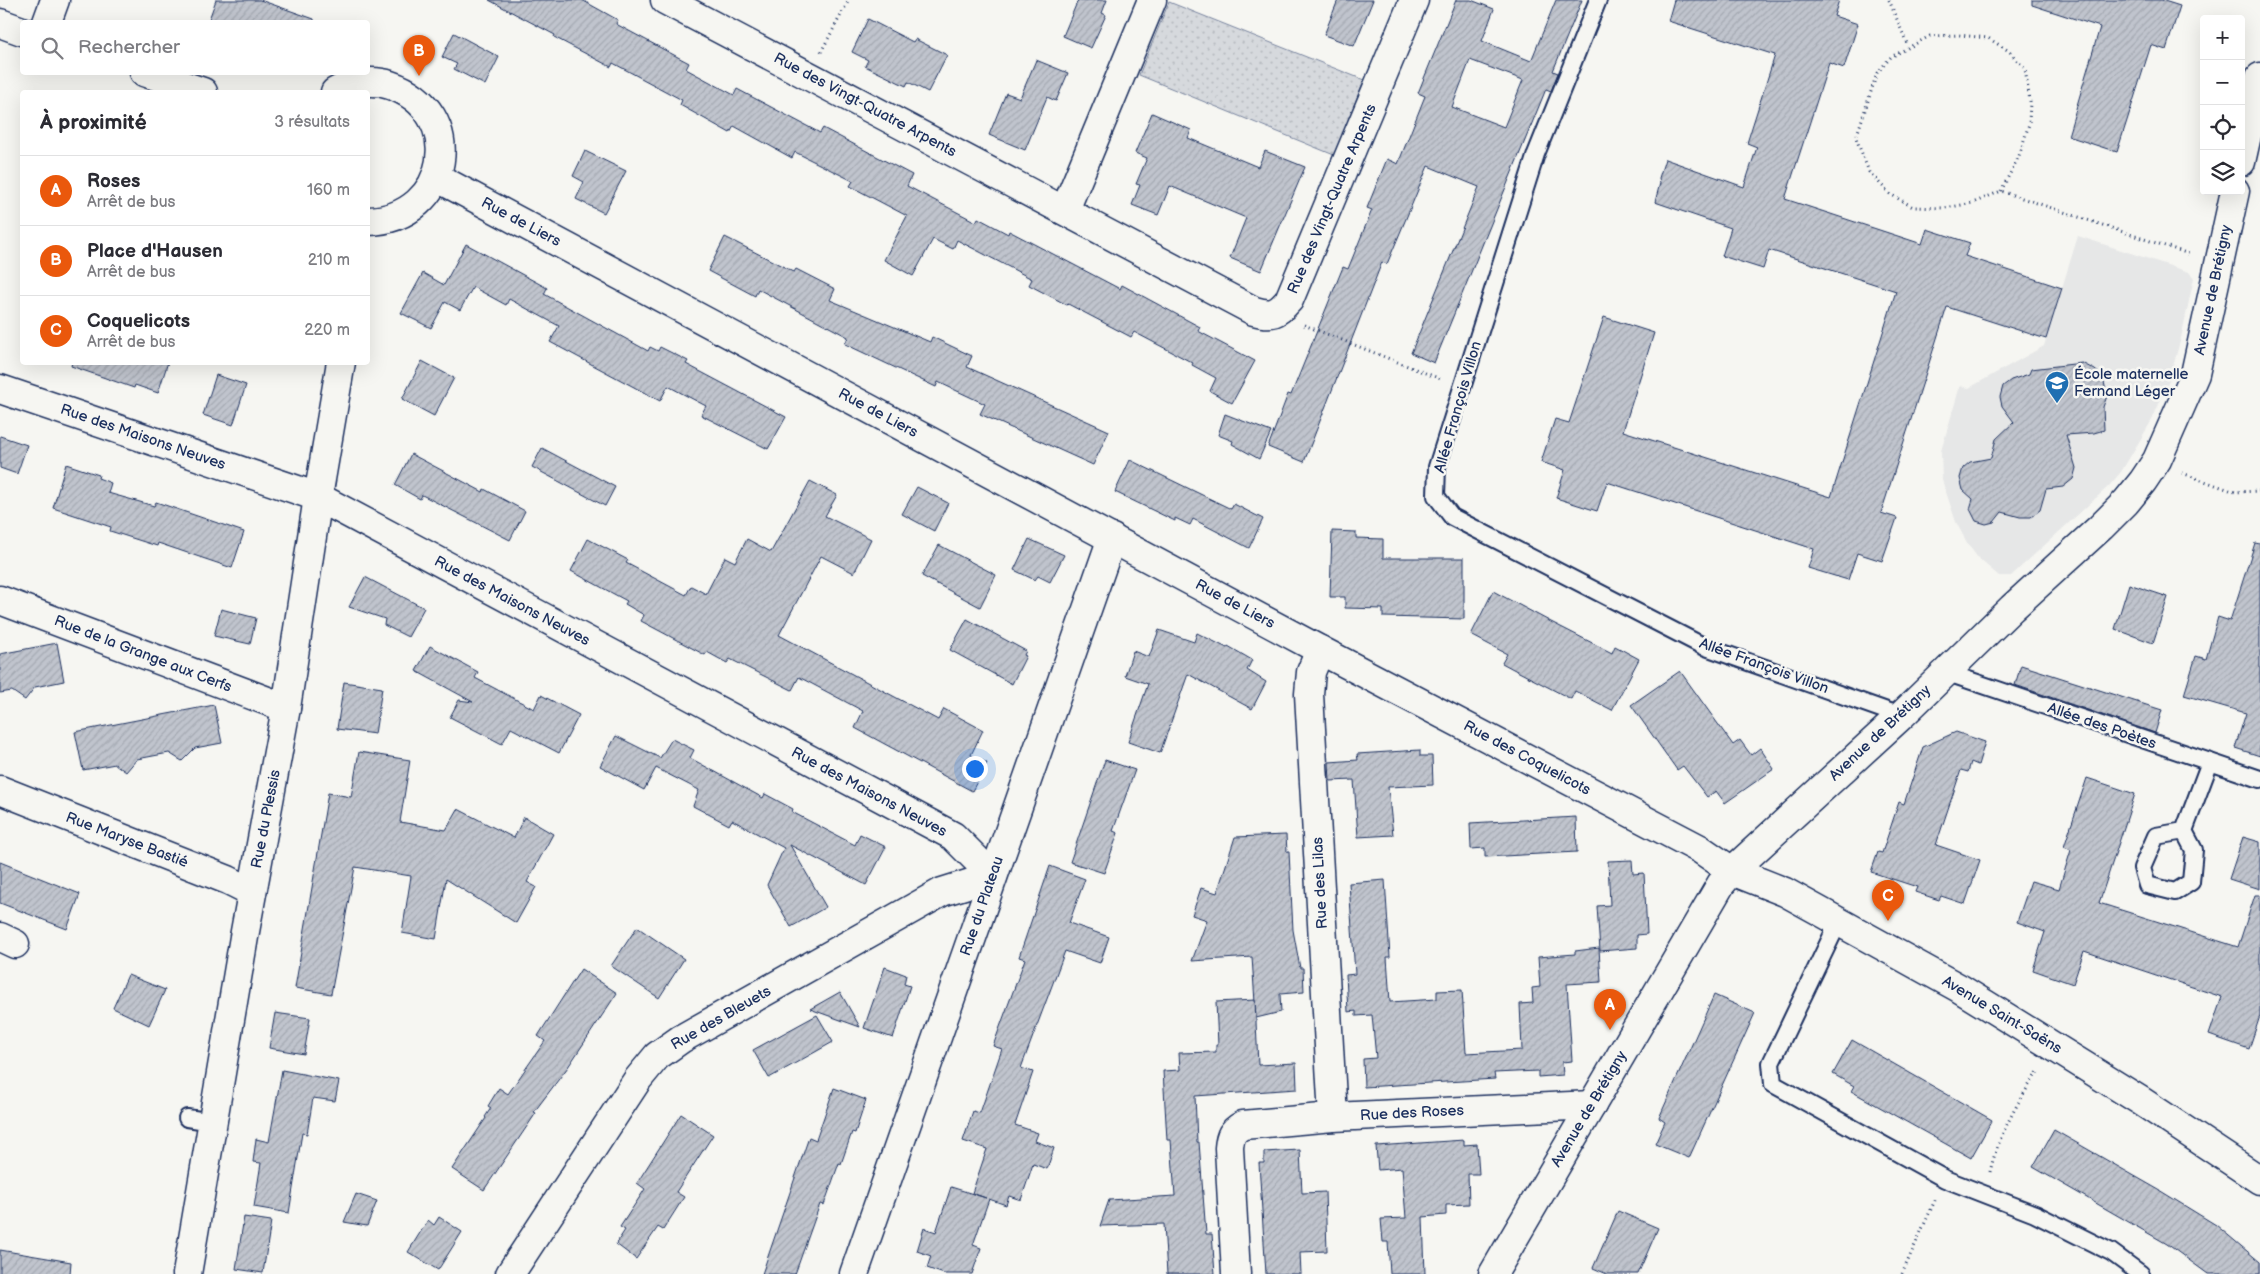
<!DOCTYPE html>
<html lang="fr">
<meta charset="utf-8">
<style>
:root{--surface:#fff;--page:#f2f2f3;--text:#2b2b33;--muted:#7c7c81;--line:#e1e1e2;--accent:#ea580c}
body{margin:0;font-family:"Balsamiq Sans",sans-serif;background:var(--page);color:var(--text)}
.controls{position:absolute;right:15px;top:15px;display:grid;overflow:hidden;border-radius:5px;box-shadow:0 5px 20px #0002}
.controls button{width:45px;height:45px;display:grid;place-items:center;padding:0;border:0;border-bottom:1px solid var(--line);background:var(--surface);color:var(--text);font:25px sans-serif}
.you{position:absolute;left:974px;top:768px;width:18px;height:18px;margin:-12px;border:4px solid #fff;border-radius:50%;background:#1a73e8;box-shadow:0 0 0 8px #1a73e833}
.badge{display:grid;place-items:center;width:32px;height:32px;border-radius:50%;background:var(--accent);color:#fff;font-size:16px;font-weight:700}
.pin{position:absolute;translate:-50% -41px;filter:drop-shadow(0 1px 2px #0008)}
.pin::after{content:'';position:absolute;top:26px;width:18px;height:15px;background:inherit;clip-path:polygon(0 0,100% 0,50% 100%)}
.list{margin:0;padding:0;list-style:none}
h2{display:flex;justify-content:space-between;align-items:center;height:65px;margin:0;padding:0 20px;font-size:21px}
h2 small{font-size:16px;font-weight:400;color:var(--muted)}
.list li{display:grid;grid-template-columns:32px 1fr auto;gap:15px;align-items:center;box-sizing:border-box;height:70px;padding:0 20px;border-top:1px solid var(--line)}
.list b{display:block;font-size:19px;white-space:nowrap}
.list p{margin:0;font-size:16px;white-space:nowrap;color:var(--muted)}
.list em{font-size:16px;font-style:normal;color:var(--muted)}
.icon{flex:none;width:28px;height:28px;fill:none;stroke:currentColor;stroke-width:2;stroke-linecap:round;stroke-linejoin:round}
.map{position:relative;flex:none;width:2260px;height:1274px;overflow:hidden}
.search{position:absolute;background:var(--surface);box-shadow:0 5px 20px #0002;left:20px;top:20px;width:350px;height:55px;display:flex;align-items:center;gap:12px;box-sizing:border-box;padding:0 18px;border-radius:5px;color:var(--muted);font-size:19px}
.panel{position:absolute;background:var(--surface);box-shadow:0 5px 20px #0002;left:20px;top:90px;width:350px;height:275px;border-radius:5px}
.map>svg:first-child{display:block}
.built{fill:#e6e7e7}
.grass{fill:url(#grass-dots);stroke:#78849e}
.building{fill:url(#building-hatch);stroke:#1b2f5e;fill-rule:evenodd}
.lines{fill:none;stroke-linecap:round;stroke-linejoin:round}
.service-casing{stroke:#1b2f5e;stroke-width:20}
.minor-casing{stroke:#1b2f5e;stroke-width:31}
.tertiary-casing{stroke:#1b2f5e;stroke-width:31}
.path{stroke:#1b2f5e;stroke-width:3;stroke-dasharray:1 4;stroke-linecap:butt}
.service{stroke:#f6f6f2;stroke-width:16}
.minor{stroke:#f6f6f2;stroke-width:28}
.tertiary{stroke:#f6f6f2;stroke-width:28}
.labels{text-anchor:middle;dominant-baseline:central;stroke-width:5;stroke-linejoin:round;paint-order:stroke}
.street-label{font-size:15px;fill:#1b2f5e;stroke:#f6f6f2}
.poi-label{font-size:15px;fill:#1b2f5e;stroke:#f6f6f2;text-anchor:start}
</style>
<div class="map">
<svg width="2260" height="1274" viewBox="0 0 2260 1274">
<defs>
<pattern id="grass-dots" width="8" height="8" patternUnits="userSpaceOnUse" patternTransform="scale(1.25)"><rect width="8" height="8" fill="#d6d9dd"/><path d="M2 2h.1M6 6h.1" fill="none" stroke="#b7bbc0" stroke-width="1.8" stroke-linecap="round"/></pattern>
<pattern id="building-hatch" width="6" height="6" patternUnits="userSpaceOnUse" patternTransform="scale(1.25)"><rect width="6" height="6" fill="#c0c4cd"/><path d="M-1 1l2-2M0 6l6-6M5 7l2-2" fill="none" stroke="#a4a9b2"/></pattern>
</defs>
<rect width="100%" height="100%" fill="#f6f6f2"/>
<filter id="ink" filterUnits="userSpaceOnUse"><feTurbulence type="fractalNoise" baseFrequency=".02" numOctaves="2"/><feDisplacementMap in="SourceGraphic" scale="10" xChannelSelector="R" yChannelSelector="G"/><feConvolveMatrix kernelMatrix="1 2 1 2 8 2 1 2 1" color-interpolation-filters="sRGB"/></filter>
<g filter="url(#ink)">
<path class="built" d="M2078,236L2189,272L2194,278L2181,338L2169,381L2152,420L2121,472L2109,486L2011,576H1999L1978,558L1967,543L1956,522L1942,480L1941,451L1960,386L1969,388L2044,346Z"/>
<path class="grass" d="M1169,2L1364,80L1334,155L1139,75Z"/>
<g class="building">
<path d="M216,0H260L314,19V22H208Z"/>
<path d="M489,0H582L618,20L616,24L689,63L686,69L734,95L737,89L820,133L823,128L912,175L907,186L976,222L978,218L1008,234L1009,231L1120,289L1122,285L1200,327L1198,331L1255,361L1232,403L1210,391L1216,378L1192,365L1193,363L1134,332L1131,337L1068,304L1067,305L1029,285L1032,279L957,240L953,249L933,239L913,276L884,260L907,216L850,186L853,181L795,152L792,158L734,126L730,133L680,105L682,100L613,63L611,67L554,37L555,35Z"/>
<path d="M1078,0H1107L1102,13L1106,15L1091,48L1063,36Z"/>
<path d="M1338,0H1373L1354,46L1324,35Z"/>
<path d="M1456,0H1471L1494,9L1482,41L1531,61L1556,0H1582L1553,71L1558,73L1551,91L1546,89L1434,363L1411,353L1479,187L1428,166L1387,264L1382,262L1304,462L1268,447L1288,394L1291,395L1343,267L1348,269L1372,210L1367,208L1387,159L1398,164L1425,96L1418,93ZM1470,60L1523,80L1504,127L1452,107Z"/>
<path d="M1674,0H1839L1834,16L1858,24L1844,68L1829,63L1785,199L1922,244L1927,229L1970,243L1965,256L2062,288L2046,339L1947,307L1881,513L1897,518L1882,561L1857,553L1848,580L1808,568L1814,549L1607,482L1597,511L1556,498L1565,470L1541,462L1555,419L1569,423L1604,317L1654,333L1623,431L1831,497L1896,291L1769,250L1763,269L1722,256L1731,228L1655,202L1660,183L1659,178L1665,159L1744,187L1757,147L1747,143L1775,55L1668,21Z"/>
<path d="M2032,0H2161L2180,6L2166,50L2151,45L2117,152L2068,136L2100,27L2032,5Z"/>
<path d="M868,19L913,42L915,39L947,55L928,92L908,82L906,86L865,66L868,60L852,52Z"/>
<path d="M454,33L499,57L485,85L454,69L457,64L442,57Z"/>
<path d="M1036,60L1068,73L1056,101L1047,97L1025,150L989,135L1006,93L1020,98Z"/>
<path d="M1152,113L1191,130L1188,138L1258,167L1265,151L1305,167L1261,271L1230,258L1246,218L1170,186L1158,215L1132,205L1140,185L1136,184L1147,158L1135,153Z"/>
<path d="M585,151L626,171L604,213L576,199L584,182L573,176Z"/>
<path d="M725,237L794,272L796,269L835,289L830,300L930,342L932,337L972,356L967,367L1109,431L1093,465L980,414L985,404L938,382L936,387L845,344L848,337L758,289L755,296L708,271Z"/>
<path d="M466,244L547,288L544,294L648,351L650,347L658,351L660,347L688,361L686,364L786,417L768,449L701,415L706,406L668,386L660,401L550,342L559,326L509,299L506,305L473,287L460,310L445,302L431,328L401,313L423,273L444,285Z"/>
<path d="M422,361L454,378L434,416L402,399Z"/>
<path d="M72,362H168L158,393L135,385L134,388L71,366Z"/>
<path d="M2082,363L2095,370L2103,377L2107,396L2103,407L2104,430L2094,433L2066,435L2076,468L2073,479L2063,487L2046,489L2040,510L2031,517H2020L2002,512L1994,522L1986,524L1976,521L1970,509L1973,499L1963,490L1960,478L1963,468L1970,462L1991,458L1996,439L2014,422L2002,406L2000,397L2003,386L2011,380L2029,374L2031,369Z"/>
<path d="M216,375L246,385L233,425L203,415Z"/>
<path d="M1225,414L1271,432L1259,459L1232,444L1233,441L1218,435Z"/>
<path d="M0,436L27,445L17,474L0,468Z"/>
<path d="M542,448L615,487L605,506L532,467Z"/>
<path d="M411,454L483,492L484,489L525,511L510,540L422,495L420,499L395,485Z"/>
<path d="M1130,460L1231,509L1234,504L1263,519L1249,548L1193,519L1190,525L1175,518V521L1115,492Z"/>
<path d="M66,464L99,475L98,478L111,483L108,493L154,506L156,502L244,532L232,568L158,543L157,546L110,531L111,527L53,508Z"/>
<path d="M810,481L837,495L825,516L871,539L854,573L821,556L779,635L938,720L944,709L983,730L971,755L987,763L972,791L855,728L863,711L799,677L792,690L730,659L727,663L707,652L705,655L641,621L644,615L625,604L627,601L571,571L588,539L628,560L626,563L686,595L691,586L706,594L725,557L735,562L747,539L771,552Z"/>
<path d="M917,487L948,503L934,531L902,514Z"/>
<path d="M1332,531L1356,532V538L1383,539V558H1464V619L1383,617V609L1345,608V597H1330Z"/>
<path d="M1029,539L1064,555L1050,582L1038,576L1035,580L1014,570Z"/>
<path d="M2255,543L2260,544V756L2235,748L2246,713L2184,695L2196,656L2206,659L2218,617L2230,621Z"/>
<path d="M939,545L996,575L980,607L922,576Z"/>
<path d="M365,577L424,608L408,637L384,625L385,619L349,607Z"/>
<path d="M2129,584L2168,597L2153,643L2115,629Z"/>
<path d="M1493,591L1551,622L1612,653L1615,646L1639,659L1612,710L1575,691L1571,699L1515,670L1502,663L1507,654L1471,635Z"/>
<path d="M221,609L256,618L250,644L214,636Z"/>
<path d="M967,619L1026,651L1024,655L1026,656L1012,684L950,650Z"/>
<path d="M1159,630L1194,642L1197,633L1227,648L1228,646L1252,660L1247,670L1266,682L1252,709L1188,674L1160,753L1128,742L1148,684L1125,676L1133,651L1149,657Z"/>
<path d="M57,643L64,681L35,687L25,700L12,691L0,693V654Z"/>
<path d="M430,646L478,672L475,678L534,709L541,695L579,715L559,753L511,728L502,744L450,717L459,700L473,702L416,671Z"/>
<path d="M2021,665L2162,710L2155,733L2015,685Z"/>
<path d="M1680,671L1733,745L1740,740L1751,755L1760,748L1774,769L1725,803L1716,791L1707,797L1683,766L1677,770L1631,705Z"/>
<path d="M344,682L382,688L375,734L337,729Z"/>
<path d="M214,705L222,743L195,748L182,761L169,753L137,759L126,772L115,764L83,770L75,732Z"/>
<path d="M1956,732L1985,742L1978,765L1971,762L1968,772L1961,770L1936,845L1980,860L1965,904L1941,896L1939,900L1915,892L1917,887L1871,872L1878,852L1882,853L1899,802L1904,804L1923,747Z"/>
<path d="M616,736L660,758L672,739L694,750L690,758L763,798L765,794L793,809L792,812L855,845L860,834L886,847L866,885L790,845L826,907L791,927L767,885L784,848L732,820L729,825L693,806L699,790L656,768L644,790L600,766Z"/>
<path d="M1420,750V756H1432L1433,785L1388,787L1393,835L1358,837L1354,780L1330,781L1329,762L1358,760L1357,754Z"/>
<path d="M359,752L410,760L400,822L446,830L458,809L514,838L524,817L553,834L527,882L536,887L516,923L446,879L436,939L402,933L411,876L355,867L331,994L295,988L328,793L351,797Z"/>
<path d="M1105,760L1135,770L1113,831L1118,833L1104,873L1070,862Z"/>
<path d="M2087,778L2135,794L2099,903L2238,947L2255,895H2260V1016L2249,1049L2209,1035L2222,997L2084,951L2073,984L2033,970L2045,932L2017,922L2031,881L2059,889L2071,850L2064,847Z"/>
<path d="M1576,817L1577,852L1485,857V848L1471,849L1470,823Z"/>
<path d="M1286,835L1287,852H1289L1293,930L1300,968H1303L1304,992L1280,994L1281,1012L1256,1018L1252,957L1192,961L1207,920L1192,915L1201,888L1217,893L1235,837Z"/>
<path d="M2243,837L2260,842V889L2229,879Z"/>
<path d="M1632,860L1633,874L1644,873L1647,934L1637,935V948L1600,951L1597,906L1610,905L1608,861Z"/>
<path d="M0,862L80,894L67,929L0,903Z"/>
<path d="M1050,866L1085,879L1069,923L1109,937L1100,963L1065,951L1021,1068L1033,1072L1015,1125L1038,1133L1035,1141L1054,1148L1047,1169L1033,1164L1021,1200L1009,1196L1006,1205L989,1199L973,1245L981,1248L972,1274H944L927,1268L931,1256L917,1251L924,1228L936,1232L951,1187L986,1198L972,1193L987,1149L963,1141L973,1111L980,1113L1002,1049L993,1046L1025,959L1019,957Z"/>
<path d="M1385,880L1390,957H1387L1390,1002L1437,999V991L1462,990L1466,1053L1522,1050L1520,1004L1533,1003L1532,988L1540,987L1538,957L1575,954V951L1599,948L1601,982L1567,984L1572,1061L1562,1062L1563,1075L1538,1077V1071L1494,1073L1495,1079L1364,1087L1363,1059L1376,1058L1372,1015L1356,1016V1011L1348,1012L1346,975L1355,974L1349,883Z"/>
<path d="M637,927L684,959L659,998L611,966Z"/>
<path d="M885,967L906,975L904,984L910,986L893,1038L864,1028Z"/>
<path d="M581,969L617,993L568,1067L534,1112L536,1113L484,1190L452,1169L486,1118L485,1117L491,1108L488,1106L499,1088L508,1094L545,1041L538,1036Z"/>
<path d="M128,975L165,990L149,1025L113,1008Z"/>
<path d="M840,992L860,1027L810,1009Z"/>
<path d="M1714,995L1755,1013L1689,1158L1655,1144L1665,1122L1659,1118Z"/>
<path d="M1255,1000L1258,1065L1296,1063L1297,1089L1195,1096L1197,1142H1199L1206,1234H1212L1215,1274H1167L1164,1224L1100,1226L1109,1200L1175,1196L1171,1140H1167L1163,1071L1180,1070L1179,1053L1216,1052V1045H1218L1216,1002Z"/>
<path d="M275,1013L310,1018L304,1054L269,1048Z"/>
<path d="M817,1015L833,1042L769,1078L753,1050Z"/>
<path d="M1852,1040L1992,1120L1971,1158L1851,1091L1854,1086L1833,1074Z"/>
<path d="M282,1070L339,1081L335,1101L313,1098L307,1134L302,1133L289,1213L254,1207L261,1163L253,1162L256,1139L269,1142Z"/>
<path d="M834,1088L866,1100L855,1133L852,1132L841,1164L839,1163L824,1205L820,1204L795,1274H762L809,1137L816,1140Z"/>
<path d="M681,1114L713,1135L676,1192L684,1197L663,1230L658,1227L636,1259L616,1244L625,1230L620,1227L645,1189L637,1183Z"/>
<path d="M2054,1130L2159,1190L2216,1225L2260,1262V1274H2208L2167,1244L2033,1167Z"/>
<path d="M1464,1140V1145L1477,1144L1479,1174H1468L1469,1204L1446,1205V1215L1423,1217L1425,1274H1390L1388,1242H1383L1381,1219L1406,1218L1402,1168L1378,1170L1376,1146Z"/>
<path d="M1300,1150L1302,1193L1325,1192L1327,1251L1300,1252L1301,1274H1266L1259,1163H1264V1152Z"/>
<path d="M356,1194L377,1201L367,1226L344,1222Z"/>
<path d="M1618,1211L1658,1228L1638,1274H1607L1593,1268Z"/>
<path d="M244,1217L271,1221L263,1273L236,1269Z"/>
<path d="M439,1217L462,1232L438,1270L408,1252L428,1220L434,1225Z"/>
<path d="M0,1250L71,1262L70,1274H0Z"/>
</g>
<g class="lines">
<defs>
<g id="service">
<path d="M1598,0L1536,154L1437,467L1436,496L1452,517L1703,646L1901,716"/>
<path d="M1945,672L2260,779"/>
<path d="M2184,831L2194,850L2191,882L2175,892L2147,885L2142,868L2156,836L2184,831L2210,762"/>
<path d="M1839,921L1771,1063L1773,1084L1945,1179L2035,1214L2111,1252L2141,1274"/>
<path d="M187,1118L213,1122"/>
</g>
<g id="minor">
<path d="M665,0L1254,311C1272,316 1277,314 1289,300L1414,0"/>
<path d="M47,22L55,0"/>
<path d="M2241,162L2260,77"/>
<path d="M1065,210L1152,0"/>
<path d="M0,389L318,497L953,836L993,876L942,892L681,1039L657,1056L638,1079L510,1274"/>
<path d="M0,600L286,708"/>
<path d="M1320,650L1311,672L1309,694L1333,1117"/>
<path d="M0,790L228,880L252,892"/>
<path d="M0,937L15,944"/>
<path d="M187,1274L244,937L286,708L318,497L341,362"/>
<path d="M854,1274L1112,538"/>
<path d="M1236,1274L1229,1148C1230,1136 1232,1131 1243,1125L1333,1117L1592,1105"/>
<path d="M1493,1274L1721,884L1732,871L1901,716L2012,608L2101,527L2126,502L2143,481L2157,460L2195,374L2235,191"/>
</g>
<g id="tertiary">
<path d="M0,23L22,31"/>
<path d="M144,72L203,92"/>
<path d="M335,92C350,83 372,79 390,85C469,111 451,219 368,221"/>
<path d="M436,177L1320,650L1700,849L1732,871L1785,892L1959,988L2141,1101L2260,1180"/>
</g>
</defs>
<use href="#service" class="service-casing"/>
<use href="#minor" class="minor-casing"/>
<use href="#tertiary" class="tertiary-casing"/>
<g class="path">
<path d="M1889,0L1908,46"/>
<path d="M821,52L849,0"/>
<path d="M2001,191L2019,156L2029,124L2030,101L2025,69L2009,51L1988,38L1959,35L1930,36L1891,57L1877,73L1856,138L1869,172L1890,194L1913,207L1945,208L1973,203L2001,191L2192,255"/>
<path d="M1304,325L1443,380"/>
<path d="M2182,473L2235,492L2260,491"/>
<path d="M1990,1172C1998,1136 2018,1101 2039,1070"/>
<path d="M1902,1274L1936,1198"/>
</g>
<use href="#service" class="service"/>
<use href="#minor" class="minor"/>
<use href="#tertiary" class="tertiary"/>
</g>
</g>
<defs>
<symbol id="school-pin" viewBox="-11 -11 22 30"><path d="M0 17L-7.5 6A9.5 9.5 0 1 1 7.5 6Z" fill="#1f6fb2" stroke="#f6f6f2"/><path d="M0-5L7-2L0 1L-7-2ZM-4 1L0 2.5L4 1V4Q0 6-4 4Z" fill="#fff"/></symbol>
</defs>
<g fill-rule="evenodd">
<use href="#school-pin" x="2043" y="369" width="28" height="38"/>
</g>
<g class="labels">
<g class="street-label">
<text transform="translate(865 105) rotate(28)">Rue des Vingt-Quatre Arpents</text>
<text transform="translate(1332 199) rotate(-67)">Rue des Vingt-Quatre Arpents</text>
<text transform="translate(521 222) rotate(28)">Rue de Liers</text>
<text transform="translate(2213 290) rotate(-78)">Avenue de Brétigny</text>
<text transform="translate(1458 407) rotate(-74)">Allée François Villon</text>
<text transform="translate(878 413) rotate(28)">Rue de Liers</text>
<text transform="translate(143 437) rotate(19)">Rue des Maisons Neuves</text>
<text transform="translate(512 601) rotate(28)">Rue des Maisons Neuves</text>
<text transform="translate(1235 604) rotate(28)">Rue de Liers</text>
<text transform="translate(143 654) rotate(21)">Rue de la Grange aux Cerfs</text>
<text transform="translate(1764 666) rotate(20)">Allée François Villon</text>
<text transform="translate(2102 726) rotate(19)">Allée des Poètes</text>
<text transform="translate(1880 733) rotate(-43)">Avenue de Brétigny</text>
<text transform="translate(1527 758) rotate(28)">Rue des Coquelicots</text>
<text transform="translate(869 792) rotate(28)">Rue des Maisons Neuves</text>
<text transform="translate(266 819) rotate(-79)">Rue du Plessis</text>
<text transform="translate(127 840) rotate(21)">Rue Maryse Bastié</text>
<text transform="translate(1320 883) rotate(-93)">Rue des Lilas</text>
<text transform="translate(982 906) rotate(-71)">Rue du Plateau</text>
<text transform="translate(2002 1015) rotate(31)">Avenue Saint-Saëns</text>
<text transform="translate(721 1018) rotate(-30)">Rue des Bleuets</text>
<text transform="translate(1589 1109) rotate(-59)">Avenue de Brétigny</text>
<text transform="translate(1412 1113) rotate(-3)">Rue des Roses</text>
</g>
<g class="poi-label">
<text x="2074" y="374">École maternelle<tspan x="2074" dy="17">Fernand Léger</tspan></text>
</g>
</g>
</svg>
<div class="controls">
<button>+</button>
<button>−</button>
<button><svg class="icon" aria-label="locate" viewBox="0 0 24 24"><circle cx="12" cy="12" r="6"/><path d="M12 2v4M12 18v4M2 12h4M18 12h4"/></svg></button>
<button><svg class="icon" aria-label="layers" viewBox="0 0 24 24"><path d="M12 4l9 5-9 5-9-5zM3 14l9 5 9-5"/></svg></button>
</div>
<div class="you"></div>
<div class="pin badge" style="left:1610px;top:1030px">A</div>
<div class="pin badge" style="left:419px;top:76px">B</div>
<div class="pin badge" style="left:1888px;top:921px">C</div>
<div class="search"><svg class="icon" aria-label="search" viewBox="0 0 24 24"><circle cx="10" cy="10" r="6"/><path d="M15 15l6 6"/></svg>Rechercher</div>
<section class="panel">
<h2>À proximité<small>3 résultats</small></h2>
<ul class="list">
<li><span class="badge">A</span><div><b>Roses</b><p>Arrêt de bus</p></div><em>160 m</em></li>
<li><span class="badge">B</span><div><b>Place d'Hausen</b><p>Arrêt de bus</p></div><em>210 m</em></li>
<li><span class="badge">C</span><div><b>Coquelicots</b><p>Arrêt de bus</p></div><em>220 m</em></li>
</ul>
</section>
</div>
